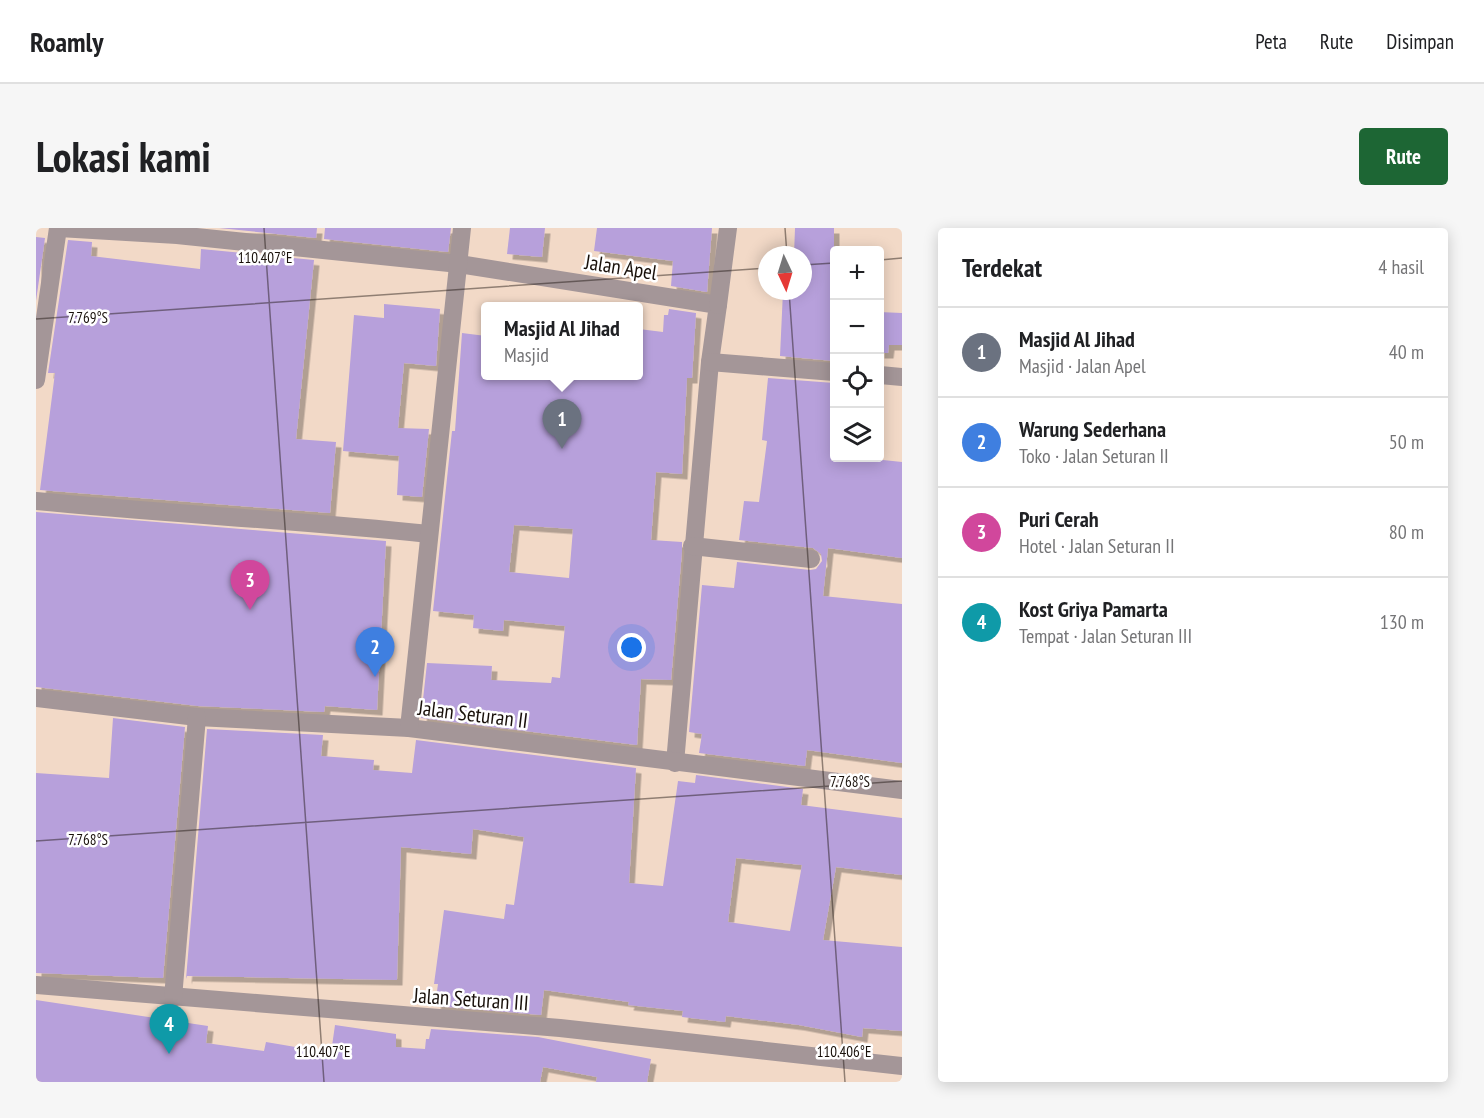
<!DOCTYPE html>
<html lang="id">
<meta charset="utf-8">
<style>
:root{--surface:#fff;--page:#f6f6f6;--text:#202124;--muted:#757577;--line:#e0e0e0;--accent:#1d6634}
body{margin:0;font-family:"PT Sans Narrow",sans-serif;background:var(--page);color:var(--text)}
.controls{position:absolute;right:18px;top:18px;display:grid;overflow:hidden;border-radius:6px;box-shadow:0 3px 15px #0003}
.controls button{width:54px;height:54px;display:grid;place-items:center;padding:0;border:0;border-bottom:2px solid var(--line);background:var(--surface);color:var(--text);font:30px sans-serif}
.compass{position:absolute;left:722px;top:18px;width:54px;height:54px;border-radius:50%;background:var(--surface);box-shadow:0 3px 15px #0003;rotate:176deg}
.you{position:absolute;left:596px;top:420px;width:21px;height:21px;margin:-15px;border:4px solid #fff;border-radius:50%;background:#1a73e8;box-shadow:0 0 0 9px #1a73e833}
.badge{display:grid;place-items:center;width:39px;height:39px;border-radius:50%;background:var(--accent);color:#fff;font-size:20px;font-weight:700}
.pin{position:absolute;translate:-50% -50px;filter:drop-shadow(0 2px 3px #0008)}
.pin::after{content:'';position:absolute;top:32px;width:21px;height:18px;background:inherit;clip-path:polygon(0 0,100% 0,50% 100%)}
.popup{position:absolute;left:445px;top:74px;width:162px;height:78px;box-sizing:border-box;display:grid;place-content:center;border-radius:6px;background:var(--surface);filter:drop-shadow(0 2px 4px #0005);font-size:20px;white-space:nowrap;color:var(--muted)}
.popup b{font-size:22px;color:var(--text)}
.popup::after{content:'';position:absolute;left:50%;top:100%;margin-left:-12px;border:12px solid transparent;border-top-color:var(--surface)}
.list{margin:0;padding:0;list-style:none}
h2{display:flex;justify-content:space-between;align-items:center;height:78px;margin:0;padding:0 24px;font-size:26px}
h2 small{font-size:20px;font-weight:400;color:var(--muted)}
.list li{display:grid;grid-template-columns:39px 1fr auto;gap:18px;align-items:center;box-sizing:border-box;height:90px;padding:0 24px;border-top:2px solid var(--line)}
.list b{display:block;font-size:22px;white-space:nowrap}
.list p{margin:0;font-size:20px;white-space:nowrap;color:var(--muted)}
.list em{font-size:20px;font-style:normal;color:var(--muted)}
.icon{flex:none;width:33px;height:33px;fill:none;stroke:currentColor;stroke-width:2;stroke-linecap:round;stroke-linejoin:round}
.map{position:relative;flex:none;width:866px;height:854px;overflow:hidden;border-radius:6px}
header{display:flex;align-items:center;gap:36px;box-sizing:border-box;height:84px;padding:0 30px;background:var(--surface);border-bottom:2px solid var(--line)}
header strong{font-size:28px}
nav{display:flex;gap:33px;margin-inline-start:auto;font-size:21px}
.intro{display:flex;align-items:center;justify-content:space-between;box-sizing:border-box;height:144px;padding:0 36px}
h1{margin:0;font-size:42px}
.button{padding:15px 27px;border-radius:6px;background:var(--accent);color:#fff;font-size:21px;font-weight:700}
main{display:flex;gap:36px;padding:0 36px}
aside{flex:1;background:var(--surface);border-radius:6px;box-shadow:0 3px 15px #0003}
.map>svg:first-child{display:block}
.building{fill:#b7a0db;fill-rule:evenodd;filter:url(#shadow)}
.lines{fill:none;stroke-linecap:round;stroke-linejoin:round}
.street{stroke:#a49698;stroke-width:18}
.ticks{fill:none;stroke:#18100a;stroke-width:1.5;stroke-opacity:0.45}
.labels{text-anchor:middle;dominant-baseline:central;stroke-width:5;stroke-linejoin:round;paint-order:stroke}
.street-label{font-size:21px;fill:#18100a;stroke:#fff}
.ticks-label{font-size:15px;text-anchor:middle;fill:#18100a;stroke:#fff;stroke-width:5;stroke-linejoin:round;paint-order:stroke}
</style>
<header>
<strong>Roamly</strong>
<nav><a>Peta</a><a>Rute</a><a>Disimpan</a></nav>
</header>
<div class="intro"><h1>Lokasi kami</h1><a class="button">Rute</a></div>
<main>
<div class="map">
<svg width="866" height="854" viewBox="0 0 866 854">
<defs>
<filter id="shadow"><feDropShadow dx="5.5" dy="5.5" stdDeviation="0" flood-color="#0004"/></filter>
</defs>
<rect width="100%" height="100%" fill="#f2d9c7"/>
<g class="building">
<path d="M183,0H281L280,10Z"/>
<path d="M289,0H415L412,24L288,11Z"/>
<path d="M474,0H509L506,29L471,26Z"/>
<path d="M561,0H676L671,64L635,58L637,33L558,23Z"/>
<path d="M759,0H798V133L744,128L747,63H767V27H758Z"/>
<path d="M0,9L9,10L0,73Z"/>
<path d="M32,12L56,14L55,28L164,41L165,21L278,32L260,211L300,214L294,285L4,262L19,145H12Z"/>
<path d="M348,76L404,81L400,138L368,135L362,200L393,201L386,269L361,267L363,228L307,223L318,87L348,90Z"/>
<path d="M633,81L660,85L656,150H651L646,246L620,244L615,312L646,314V323L635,452L605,451L601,517L385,490L391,435L456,438L455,452L515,455L516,449L524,450L529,398L468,392L467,403L437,400L438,387L397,383L416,203H419L426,105L450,108V147H603V101L627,104L628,87H632ZM478,297L537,301L533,350L473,344Z"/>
<path d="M843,84L866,85V117H853L852,125H843Z"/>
<path d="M732,150L798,155V230H828L866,234V330L792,320L787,368L866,376V535L771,522L769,538L663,525L666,506L653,504L666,357L698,360L701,334L774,342L780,341L786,333L785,326L777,320L703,312L708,273L723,274L731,213L726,212Z"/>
<path d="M0,284L350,313L341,482L289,478L288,484L162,478L0,459Z"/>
<path d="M77,490L149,499L127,750L0,745V545L73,550Z"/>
<path d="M171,501L287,507L285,528L338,532L337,542L376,545L380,512L600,540L593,655L627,658L642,553L659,555L660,547L767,561L765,577L866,590V647L800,639L787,712L866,719V803L827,800L826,809L763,797L690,788L689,794L646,789L647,783L592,777L593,774L508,762L505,787L399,778L402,756H398L408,682L468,691L470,676L478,677L488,609L437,601L435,626L365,619L361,752L151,748L150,751ZM700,630L766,637L754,703L692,694Z"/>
<path d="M0,772L172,798L170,815L228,823L230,814L295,825L299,797L360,806V819L389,821L390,811H393L395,801L502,809L615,831L611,854H560L561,849L507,839L504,854H0Z"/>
</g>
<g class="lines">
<g class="street">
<path d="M23,0L141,7L423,36L682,77L674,134L639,535"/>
<path d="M682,77L692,0"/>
<path d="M674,134L798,144"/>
<path d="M844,147L866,149"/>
<path d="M0,152L22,0"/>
<path d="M0,273C131,286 262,292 393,306"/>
<path d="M656,318L775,331"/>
<path d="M0,470L161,489L373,500L866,562"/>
<path d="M373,500L426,0"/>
<path d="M0,757L524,800L866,838"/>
<path d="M137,770L161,489"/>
</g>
</g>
<path class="ticks" d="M228,0L288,854M749,0L751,27M844,32L866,30M767,37L798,35M753,63L809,854M0,91L731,40M0,613L866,553"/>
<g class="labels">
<g class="street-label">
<text transform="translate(585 39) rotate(9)">Jalan Apel</text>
<text transform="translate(437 486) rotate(7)">Jalan Seturan II</text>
<text transform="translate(435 771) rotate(4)">Jalan Seturan III</text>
</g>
</g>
<g class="ticks-label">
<text x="229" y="35">110.407°E</text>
<text x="52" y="95">7.769°S</text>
<text x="814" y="559">7.768°S</text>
<text x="52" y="617">7.768°S</text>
<text x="287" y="829">110.407°E</text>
<text x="808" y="829">110.406°E</text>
</g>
</svg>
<div class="controls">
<button>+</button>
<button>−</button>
<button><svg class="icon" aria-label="locate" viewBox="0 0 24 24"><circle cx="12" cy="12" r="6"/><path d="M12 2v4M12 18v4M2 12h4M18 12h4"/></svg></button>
<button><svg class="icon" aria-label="layers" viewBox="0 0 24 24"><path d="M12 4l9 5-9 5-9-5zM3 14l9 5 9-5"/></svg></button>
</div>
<svg class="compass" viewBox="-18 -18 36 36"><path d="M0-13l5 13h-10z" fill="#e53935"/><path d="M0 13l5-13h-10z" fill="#757577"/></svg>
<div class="you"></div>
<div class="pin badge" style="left:526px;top:221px;background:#6b7280">1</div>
<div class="popup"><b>Masjid Al Jihad</b>Masjid</div>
<div class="pin badge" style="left:339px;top:449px;background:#3f7fe0">2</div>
<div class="pin badge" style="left:214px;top:382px;background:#d1479c">3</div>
<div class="pin badge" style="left:133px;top:826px;background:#0f9aa8">4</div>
</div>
<aside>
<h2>Terdekat<small>4 hasil</small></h2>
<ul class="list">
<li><span class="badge" style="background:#6b7280">1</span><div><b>Masjid Al Jihad</b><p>Masjid · Jalan Apel</p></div><em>40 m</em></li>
<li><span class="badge" style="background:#3f7fe0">2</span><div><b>Warung Sederhana</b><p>Toko · Jalan Seturan II</p></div><em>50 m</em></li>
<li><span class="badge" style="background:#d1479c">3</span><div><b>Puri Cerah</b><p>Hotel · Jalan Seturan II</p></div><em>80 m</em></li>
<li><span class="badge" style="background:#0f9aa8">4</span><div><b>Kost Griya Pamarta</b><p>Tempat · Jalan Seturan III</p></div><em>130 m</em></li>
</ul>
</aside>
</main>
